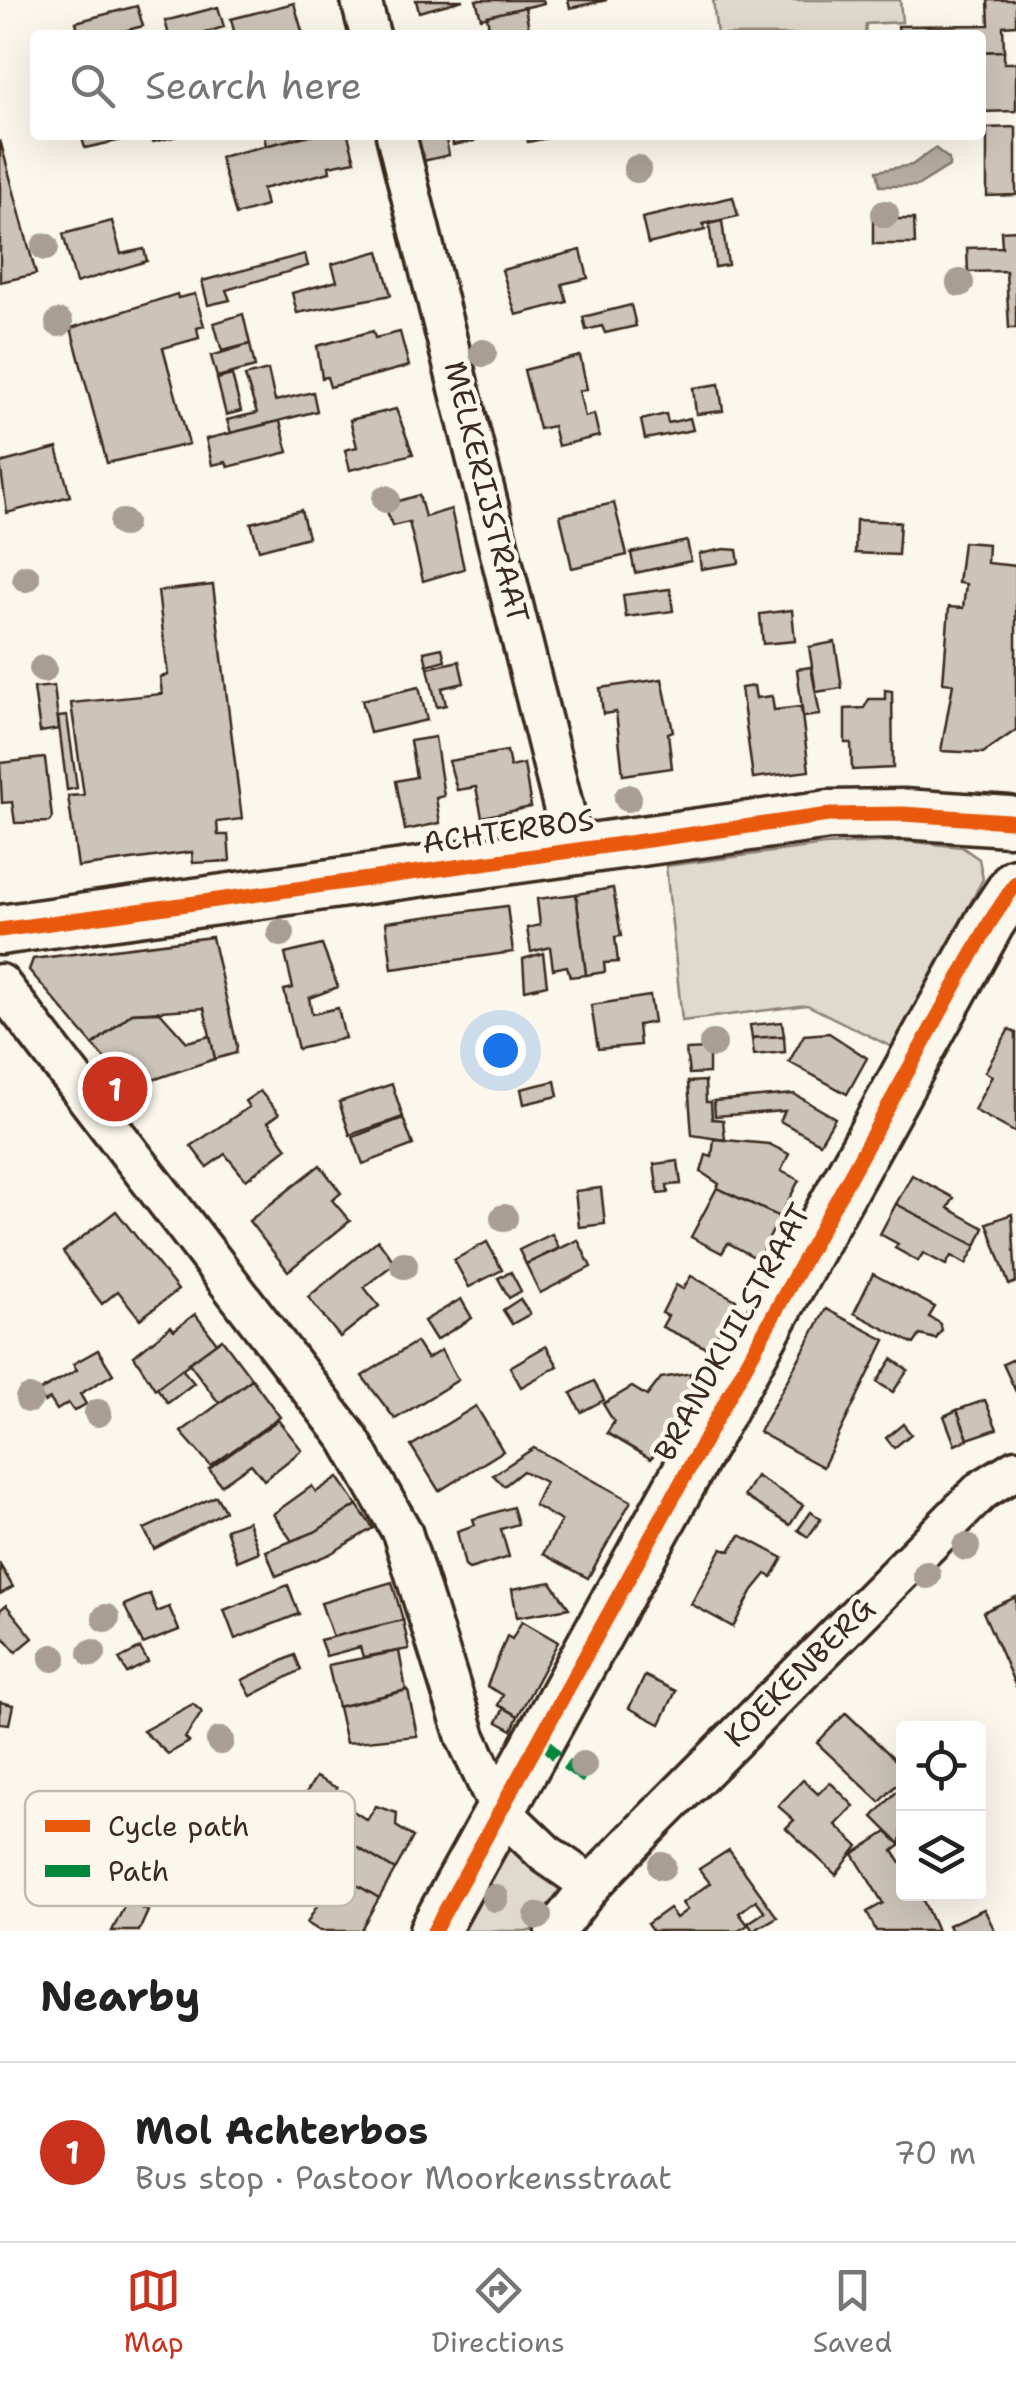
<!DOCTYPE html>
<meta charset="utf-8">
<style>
:root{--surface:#fff;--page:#f6f6f6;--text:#222;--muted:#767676;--line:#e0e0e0;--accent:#c8321e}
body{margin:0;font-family:"Shantell Sans",sans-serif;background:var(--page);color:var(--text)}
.controls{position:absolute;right:30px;bottom:30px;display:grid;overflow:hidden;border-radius:10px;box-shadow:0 10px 40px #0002}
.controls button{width:90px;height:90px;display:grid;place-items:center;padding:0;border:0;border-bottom:2px solid var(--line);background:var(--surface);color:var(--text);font:50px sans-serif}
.you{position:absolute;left:500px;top:1050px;width:35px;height:35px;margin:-25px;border:8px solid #fff;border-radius:50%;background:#1a73e8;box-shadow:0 0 0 15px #1a73e833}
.badge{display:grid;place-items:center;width:65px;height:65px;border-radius:50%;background:var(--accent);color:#fff;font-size:32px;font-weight:700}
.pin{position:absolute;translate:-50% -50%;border:5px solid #fff;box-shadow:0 2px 10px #0006}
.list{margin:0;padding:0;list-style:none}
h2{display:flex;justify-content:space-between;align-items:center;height:130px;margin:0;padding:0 40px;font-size:42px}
h2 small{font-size:32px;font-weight:400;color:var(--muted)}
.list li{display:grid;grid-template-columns:65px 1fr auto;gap:30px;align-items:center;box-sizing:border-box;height:180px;padding:0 40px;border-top:2px solid var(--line)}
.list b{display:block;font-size:38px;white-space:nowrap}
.list p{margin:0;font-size:32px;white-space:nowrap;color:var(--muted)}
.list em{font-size:32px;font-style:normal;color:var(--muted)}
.icon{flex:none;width:55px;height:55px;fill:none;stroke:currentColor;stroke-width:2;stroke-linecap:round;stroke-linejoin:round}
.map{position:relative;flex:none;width:1016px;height:1931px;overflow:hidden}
.search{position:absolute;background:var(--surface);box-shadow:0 10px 40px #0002;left:30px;right:30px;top:30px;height:110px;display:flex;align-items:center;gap:25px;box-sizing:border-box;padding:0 35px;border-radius:10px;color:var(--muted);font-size:38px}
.sheet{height:310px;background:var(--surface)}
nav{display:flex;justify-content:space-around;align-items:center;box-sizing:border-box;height:140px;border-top:2px solid var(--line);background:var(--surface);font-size:28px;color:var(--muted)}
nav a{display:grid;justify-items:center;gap:5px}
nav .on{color:var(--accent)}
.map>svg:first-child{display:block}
.green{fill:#dfd9ce;stroke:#8d8276;stroke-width:2.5}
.water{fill:#b6aea2;stroke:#85796d;stroke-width:2.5}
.building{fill:#ccc4b9;stroke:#3b2a1e;stroke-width:2.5}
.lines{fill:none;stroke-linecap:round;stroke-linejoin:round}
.minor-casing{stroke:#3b2a1e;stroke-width:45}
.tertiary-casing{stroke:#3b2a1e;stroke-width:55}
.minor{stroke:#fbf7ec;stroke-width:38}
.tertiary{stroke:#fbf7ec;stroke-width:48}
.quiet{stroke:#00873e;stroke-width:12;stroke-dasharray:25 12;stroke-linecap:butt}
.cycleway-casing{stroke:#fbf7ec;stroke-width:21}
.cycleway{stroke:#e8590c;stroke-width:15}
.tree{fill:#a89e93}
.labels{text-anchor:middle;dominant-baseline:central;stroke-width:9;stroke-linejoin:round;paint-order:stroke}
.street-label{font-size:30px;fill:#3b2a1e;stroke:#fbf7ec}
.key{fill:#fbf7ec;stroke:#c1baae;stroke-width:2.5}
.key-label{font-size:28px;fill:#3b2a1e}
</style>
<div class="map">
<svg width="1016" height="1931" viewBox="0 0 1016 1931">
<rect width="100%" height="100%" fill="#fbf7ec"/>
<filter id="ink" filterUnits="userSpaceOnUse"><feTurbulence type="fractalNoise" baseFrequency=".01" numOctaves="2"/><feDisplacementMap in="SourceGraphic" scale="20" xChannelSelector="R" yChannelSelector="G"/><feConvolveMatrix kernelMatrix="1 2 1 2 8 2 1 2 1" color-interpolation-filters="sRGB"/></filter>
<g filter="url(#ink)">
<g class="green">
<path d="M713,0H900L902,22L866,24L865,35H717Z"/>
<path d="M904,841L962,847L979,859L983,879L894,1048L807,1005L682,1021L666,866L824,845Z"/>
<path d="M509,1849H525L564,1883L531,1931H464Z"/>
</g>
<path class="water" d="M935,148L949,159V166L917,186H880L877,171L912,165Z"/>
<g class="building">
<path d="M416,0H463L419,12Z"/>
<path d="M476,0H543L544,3L481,18Z"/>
<path d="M568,0H607L570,8Z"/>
<path d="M988,0H1016V25L1003,26L1004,51L981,52V35H899L898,26L989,25Z"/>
<path d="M294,3L303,35H235L231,19Z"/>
<path d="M137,6L143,26L108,35H79L76,22Z"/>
<path d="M218,7L224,27L197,35H169L165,21Z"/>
<path d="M525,7L530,35H490L487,16Z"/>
<path d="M1004,51V63H1016V111L981,112V52Z"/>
<path d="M1016,127V195L987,196V128Z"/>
<path d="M81,135H145L85,148Z"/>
<path d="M151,135H181L153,142Z"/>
<path d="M264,135H310L266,146Z"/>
<path d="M310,135H348L355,161L329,166L330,172L262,189L266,206L236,215L220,157Z"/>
<path d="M417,135H445L449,155L423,161Z"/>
<path d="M452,135H473L474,141L453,145Z"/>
<path d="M527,135H552V137L528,142Z"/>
<path d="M0,140L36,274L0,282Z"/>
<path d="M733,197L738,216L703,224L705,230L648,244L642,218Z"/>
<path d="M873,219H914L915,244H873Z"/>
<path d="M112,221L121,254L144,249L147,261L76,283L63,234Z"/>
<path d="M722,221L728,265L715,267L709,224Z"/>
<path d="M1016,230V328H1009L1006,271L968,272L967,248L1002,247L1001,231Z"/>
<path d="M581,250L588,278L562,284L567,302L516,315L502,270Z"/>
<path d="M379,251L391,295L297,313L292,293L337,281L332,264Z"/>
<path d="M305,254L308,266L226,290L230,300L208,305L202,281Z"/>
<path d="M177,294L178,298L195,294L204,326L197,328L199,338L163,348L189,444L107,463L71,328Z"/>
<path d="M631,305L636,326L605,333L602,326L586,330L583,317Z"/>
<path d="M243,314L250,344L222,351L214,323Z"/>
<path d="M373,331L375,338L400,332L409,366L330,387L327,377L322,378L317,346Z"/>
<path d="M250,344L255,367L217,377L211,356Z"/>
<path d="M580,356L587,389L579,391L585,417L594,414L599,436L558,446L553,426L539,429L524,370Z"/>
<path d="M268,370L275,401L313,392L317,411L231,433L227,420L257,413L245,376Z"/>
<path d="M232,375L241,411L226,415L217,379Z"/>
<path d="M719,384L723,411L696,414L693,388Z"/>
<path d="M396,409L413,454L350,470L345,450L357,447L350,420Z"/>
<path d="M666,414L668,423L690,418L693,430L645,439L641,420Z"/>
<path d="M280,421L288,452L228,467L226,462L212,465L206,439Z"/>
<path d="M57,448L70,496L7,513L0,463Z"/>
<path d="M419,495L425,517L451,509L464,569L423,581L409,522L392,526L385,505Z"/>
<path d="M614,503L627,555L572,568L560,515Z"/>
<path d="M301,510L308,537L259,550L251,523Z"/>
<path d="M856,520L900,522L898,555L855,553Z"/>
<path d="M687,541L691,561L635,573L631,553Z"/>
<path d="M963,542L988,544L987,563L1016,566V730L983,753L941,751L953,684L943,683L949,607L963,608L966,584L958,583Z"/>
<path d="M724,549L737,550L739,563L701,569L699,554Z"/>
<path d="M213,585L242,819L217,822L218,835H228L230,861L193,863L192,852L78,867L68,796L84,795L71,703L162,694L160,677L168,675L158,591Z"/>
<path d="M670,589L673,611L626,617L623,595Z"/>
<path d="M792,610L795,641L763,644L760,614Z"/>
<path d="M835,642L842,688L816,692L809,647Z"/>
<path d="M442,648L445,660L427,665L424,652Z"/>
<path d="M459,661L464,683L442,688L446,705L437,707L428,668Z"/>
<path d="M811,667L820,715L803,717L797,669Z"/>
<path d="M662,679L673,731L668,733L672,768L623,775L616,712L603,714L600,688Z"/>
<path d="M54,686L59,729L40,732L34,688Z"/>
<path d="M754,686L756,698L772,696L774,710L801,707L809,771L753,778L741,688Z"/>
<path d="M419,687L427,720L370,733L362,700Z"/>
<path d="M885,690L892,691L893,768L852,770L851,743H845V709L864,708L869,699H885Z"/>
<path d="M67,716L77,788L67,790L58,717Z"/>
<path d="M435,737L444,796L436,798L440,823L405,830L396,781L416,777L410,741Z"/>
<path d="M507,751L510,767L524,764L531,807L482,817L476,787L457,790L449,761Z"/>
<path d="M45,758L52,818L49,822L15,823L12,802L2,803L0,763Z"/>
<path d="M613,888L621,936L615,937L618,962L604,963L605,972L586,975L576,894Z"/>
<path d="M576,894L586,975L570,977L567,966L553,969L550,947L531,952L527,928L540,925L537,899Z"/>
<path d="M507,906L513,952L392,969L386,922Z"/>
<path d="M212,937L237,1046L236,1053L215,1059L204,1008L132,1013L93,1045L29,970L33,959Z"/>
<path d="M322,945L338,987L309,998L312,1014L338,1008L345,1038L298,1049L284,990L293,988L285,954Z"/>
<path d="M543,953L547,985L525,990L523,959Z"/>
<path d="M650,996L654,1022L638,1025L640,1045L598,1049L591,1005Z"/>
<path d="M160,1012L187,1042L210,1036L215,1059L129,1088L93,1045L132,1013Z"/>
<path d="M782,1022L784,1036L752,1038L750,1025Z"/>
<path d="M1009,1029L1016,1033V1133L974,1110L992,1076L985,1072Z"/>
<path d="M829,1033L867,1058L847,1094L789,1062L804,1035Z"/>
<path d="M784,1036L785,1052L754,1055L752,1038Z"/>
<path d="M709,1049V1073L689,1074L686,1050Z"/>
<path d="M555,1081L558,1096L524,1104L521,1089Z"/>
<path d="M705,1081L706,1102H711L712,1119L723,1120L725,1140L692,1135L688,1082Z"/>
<path d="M392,1084L403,1117L350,1135L339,1102Z"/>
<path d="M260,1091L279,1114L268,1122L287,1148L246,1180L225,1154L207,1167L191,1146L249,1107L245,1101Z"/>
<path d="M794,1094L835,1118L820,1143L780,1121L785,1111L715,1116L714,1101Z"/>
<path d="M403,1118L413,1145L363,1164L353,1137Z"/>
<path d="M714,1139L769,1144L789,1154L781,1171L799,1180L780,1217L717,1188L719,1184L701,1172L706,1155L712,1157Z"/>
<path d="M678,1161L681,1184L667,1185L668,1193L658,1194L654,1164Z"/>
<path d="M320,1165L341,1193L332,1200L350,1221L288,1271L249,1221Z"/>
<path d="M912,1175L954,1198L948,1208L984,1228L976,1246L896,1204Z"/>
<path d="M601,1188L605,1224L579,1227L575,1191Z"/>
<path d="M717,1188L780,1217L758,1259L728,1243L722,1253L691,1237Z"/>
<path d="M896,1204L976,1246L966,1264L951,1256L946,1265L923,1253L918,1261L895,1248L898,1244L880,1234Z"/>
<path d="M116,1211L178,1290L140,1319L118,1291L102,1304L63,1252Z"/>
<path d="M1012,1214L1016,1282L1009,1285L987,1223Z"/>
<path d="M552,1234L559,1248L526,1264L519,1250Z"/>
<path d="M378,1240L395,1263L364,1287L379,1306L340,1337L308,1297Z"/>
<path d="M578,1240L591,1267L540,1293L526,1264Z"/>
<path d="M487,1242L502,1270L469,1287L454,1260Z"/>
<path d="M511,1272L521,1291L509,1298L498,1278Z"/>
<path d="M873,1274L935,1307L929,1317L940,1323L942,1330L936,1339L920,1335L914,1344L854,1313Z"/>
<path d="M691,1276L736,1300L709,1349L662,1327L668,1316L662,1313L676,1285L683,1289Z"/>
<path d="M461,1299L472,1318L436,1340L424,1321Z"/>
<path d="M520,1299L530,1314L512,1324L503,1310Z"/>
<path d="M826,1309L885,1340L823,1467L759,1432Z"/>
<path d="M195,1314L217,1343L155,1389L134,1356L171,1326L174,1330Z"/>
<path d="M222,1339L252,1379L219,1403L189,1363Z"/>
<path d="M416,1342L427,1359L441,1350L458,1380L395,1419L362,1376Z"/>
<path d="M546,1346L558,1366L521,1387L510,1367Z"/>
<path d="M98,1350L113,1374L80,1394L86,1404L74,1411L68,1403L57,1410L50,1399L44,1402L38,1392L77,1370L73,1364Z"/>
<path d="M1016,1358V1392L1003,1364Z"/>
<path d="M892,1359L908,1370L893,1392L877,1382Z"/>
<path d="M182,1369L194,1383L168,1403L157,1388Z"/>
<path d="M692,1373L688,1382L692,1385L651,1459L607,1433L614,1422L603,1404L632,1387L647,1396L661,1378Z"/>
<path d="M252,1379L280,1417L211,1466L181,1432Z"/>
<path d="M594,1381L604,1400L581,1412L571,1393Z"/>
<path d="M985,1400L997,1429L968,1439L957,1410Z"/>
<path d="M476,1406L503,1451L439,1491L411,1446Z"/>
<path d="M957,1410L968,1439L955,1445L944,1416Z"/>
<path d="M278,1420L302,1450L264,1480L251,1464L221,1485L209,1469Z"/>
<path d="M903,1424L911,1434L894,1448L886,1438Z"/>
<path d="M534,1448L631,1501L588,1578L543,1554L561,1521L534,1505L545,1482L523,1471L504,1486L493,1475Z"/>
<path d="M756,1476L803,1505L790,1525L744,1496Z"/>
<path d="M338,1477L357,1505L315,1532L292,1541L273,1514L312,1486L316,1492Z"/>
<path d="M216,1496L225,1511L154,1549L144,1529Z"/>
<path d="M357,1505L373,1528L330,1554L276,1576L266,1551L315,1532Z"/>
<path d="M513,1507L518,1524L501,1529L509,1557L469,1569L465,1566L457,1531L475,1525L473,1519Z"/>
<path d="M811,1512L821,1519L808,1537L798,1530Z"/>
<path d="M248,1521L259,1552L237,1561L226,1529Z"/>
<path d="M740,1535L783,1558L772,1577L766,1574L753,1590L733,1627L691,1604L722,1548L730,1551Z"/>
<path d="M0,1565L13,1587L0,1594Z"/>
<path d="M392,1582L403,1620L333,1637L321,1603Z"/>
<path d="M551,1582L569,1608L517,1617L512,1589Z"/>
<path d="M288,1585L299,1614L235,1639L224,1610Z"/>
<path d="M150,1594L157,1612L169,1607L179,1630L143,1644L124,1605Z"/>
<path d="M1016,1597V1687L983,1612Z"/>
<path d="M6,1605L33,1638L16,1652L0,1633V1610Z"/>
<path d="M403,1620L409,1649L363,1657L360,1647L326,1656L320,1640Z"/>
<path d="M522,1621L558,1642L518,1716L498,1705L503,1695L487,1686L507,1636L512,1639Z"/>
<path d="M140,1648L148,1662L127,1673L119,1659Z"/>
<path d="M399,1651L406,1690L338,1707L328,1665Z"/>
<path d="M295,1655L301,1670L251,1696L242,1680Z"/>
<path d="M645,1676L676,1691L660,1724L629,1708Z"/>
<path d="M408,1690L417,1736L346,1743L338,1707Z"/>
<path d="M0,1702L13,1705L9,1724L0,1723Z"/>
<path d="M193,1704L202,1712L185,1738L189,1742L168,1754L143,1731Z"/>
<path d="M504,1708L518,1716L512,1730L497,1722Z"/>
<path d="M846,1713L904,1768V1777L880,1802L817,1743Z"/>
<path d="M316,1777L337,1788L332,1797L367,1820L376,1806L397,1813L396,1826L413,1837L395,1870L295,1810Z"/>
<path d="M803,1780L818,1794L830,1782L854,1806L836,1825L858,1846L836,1875L786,1828L794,1820L778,1806Z"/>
<path d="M900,1788L904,1792L901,1845L873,1817Z"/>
<path d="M887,1832L901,1845L893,1851L904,1868V1894L922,1898L937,1931H876L867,1912L883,1903L853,1854Z"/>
<path d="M353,1845L395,1870L379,1898L319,1863L326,1850L343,1860Z"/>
<path d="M729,1850L777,1917L753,1931L748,1923L765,1912L756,1900L739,1913L748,1925L738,1931H652L647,1924L669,1908L676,1918L687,1910L682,1903L710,1883L699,1869Z"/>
<path d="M152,1861L165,1868L144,1909L131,1903Z"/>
<path d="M319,1863L379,1898L360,1931H320L307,1923L325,1892L308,1882Z"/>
<path d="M127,1901L148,1911L139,1931H112Z"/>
<path d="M984,1909L995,1931H951L948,1925Z"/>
</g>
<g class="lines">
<defs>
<g id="minor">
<path d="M361,0L370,35"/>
<path d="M396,135L574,850"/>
<path d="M0,984L349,1439L402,1532L466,1737L500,1810L546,1854L591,1885"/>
<path d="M555,1931L591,1885L646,1828L982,1490L1016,1469"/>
</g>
<g id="tertiary">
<path d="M0,930L829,815L903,814L1009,821"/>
<path d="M434,1931L990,922L1016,883"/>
</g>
</defs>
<use href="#minor" class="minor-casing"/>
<use href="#tertiary" class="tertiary-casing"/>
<use href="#minor" class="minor"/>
<use href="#tertiary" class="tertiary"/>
<path class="quiet" d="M540,1737L560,1760L591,1782"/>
<defs>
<g id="cycleway">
<path d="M0,930L829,815L903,814L1009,821"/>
<path d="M434,1931L990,922L1016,883"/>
</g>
</defs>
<use href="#cycleway" class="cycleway-casing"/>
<use href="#cycleway" class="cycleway"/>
</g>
<g class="tree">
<circle cx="637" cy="169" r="14"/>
<circle cx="885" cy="214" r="14"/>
<circle cx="45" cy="247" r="14"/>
<circle cx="960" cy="283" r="14"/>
<circle cx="59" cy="323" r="14"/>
<circle cx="483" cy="353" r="14"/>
<circle cx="386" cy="499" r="14"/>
<circle cx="123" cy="523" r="14"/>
<circle cx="26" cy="578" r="14"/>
<circle cx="43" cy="669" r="14"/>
<circle cx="628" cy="798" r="14"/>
<circle cx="281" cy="933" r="14"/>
<circle cx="713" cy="1044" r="14"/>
<circle cx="504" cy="1218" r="14"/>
<circle cx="404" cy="1265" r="14"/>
<circle cx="29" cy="1399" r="14"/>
<circle cx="98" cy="1413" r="14"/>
<circle cx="966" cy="1547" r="14"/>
<circle cx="927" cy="1575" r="14"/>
<circle cx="106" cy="1618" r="14"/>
<circle cx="92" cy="1653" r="14"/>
<circle cx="53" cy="1658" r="14"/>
<circle cx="220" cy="1741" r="14"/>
<circle cx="583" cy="1765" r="14"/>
<circle cx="662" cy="1866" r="14"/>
<circle cx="495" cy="1898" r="14"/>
<circle cx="538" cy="1916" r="14"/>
</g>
</g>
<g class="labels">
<g class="street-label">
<text transform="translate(487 492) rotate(76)">MELKERIJSTRAAT</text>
<text transform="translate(508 831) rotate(-8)">ACHTERBOS</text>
<text transform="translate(732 1332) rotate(-61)">BRANDKUILSTRAAT</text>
<text transform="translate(799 1672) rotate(-45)">KOEKENBERG</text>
</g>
</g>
<rect x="25" y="1791" width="330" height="115" rx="15" class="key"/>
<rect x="45" y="1820" width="45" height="12" fill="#e8590c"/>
<rect x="45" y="1865" width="45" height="12" fill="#00873e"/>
<g class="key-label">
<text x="108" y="1836">Cycle path</text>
<text x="108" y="1881">Path</text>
</g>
</svg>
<div class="controls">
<button><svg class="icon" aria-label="locate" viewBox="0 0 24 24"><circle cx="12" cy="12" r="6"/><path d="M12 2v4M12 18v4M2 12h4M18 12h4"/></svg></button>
<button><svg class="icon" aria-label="layers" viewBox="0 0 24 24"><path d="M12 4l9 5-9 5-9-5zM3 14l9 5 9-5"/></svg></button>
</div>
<div class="you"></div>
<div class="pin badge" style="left:115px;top:1089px">1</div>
<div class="search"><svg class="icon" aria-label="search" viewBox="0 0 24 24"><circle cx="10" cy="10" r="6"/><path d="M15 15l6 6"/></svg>Search here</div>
</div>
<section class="sheet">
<h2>Nearby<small></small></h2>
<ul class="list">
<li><span class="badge">1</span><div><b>Mol Achterbos</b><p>Bus stop · Pastoor Moorkensstraat</p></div><em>70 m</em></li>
</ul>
</section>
<nav>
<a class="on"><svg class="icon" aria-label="map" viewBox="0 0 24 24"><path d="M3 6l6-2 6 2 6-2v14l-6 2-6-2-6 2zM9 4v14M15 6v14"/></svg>Map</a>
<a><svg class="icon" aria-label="directions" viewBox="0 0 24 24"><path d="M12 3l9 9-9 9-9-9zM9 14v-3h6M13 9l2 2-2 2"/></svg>Directions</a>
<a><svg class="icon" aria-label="saved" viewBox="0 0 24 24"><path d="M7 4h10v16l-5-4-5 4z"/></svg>Saved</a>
</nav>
